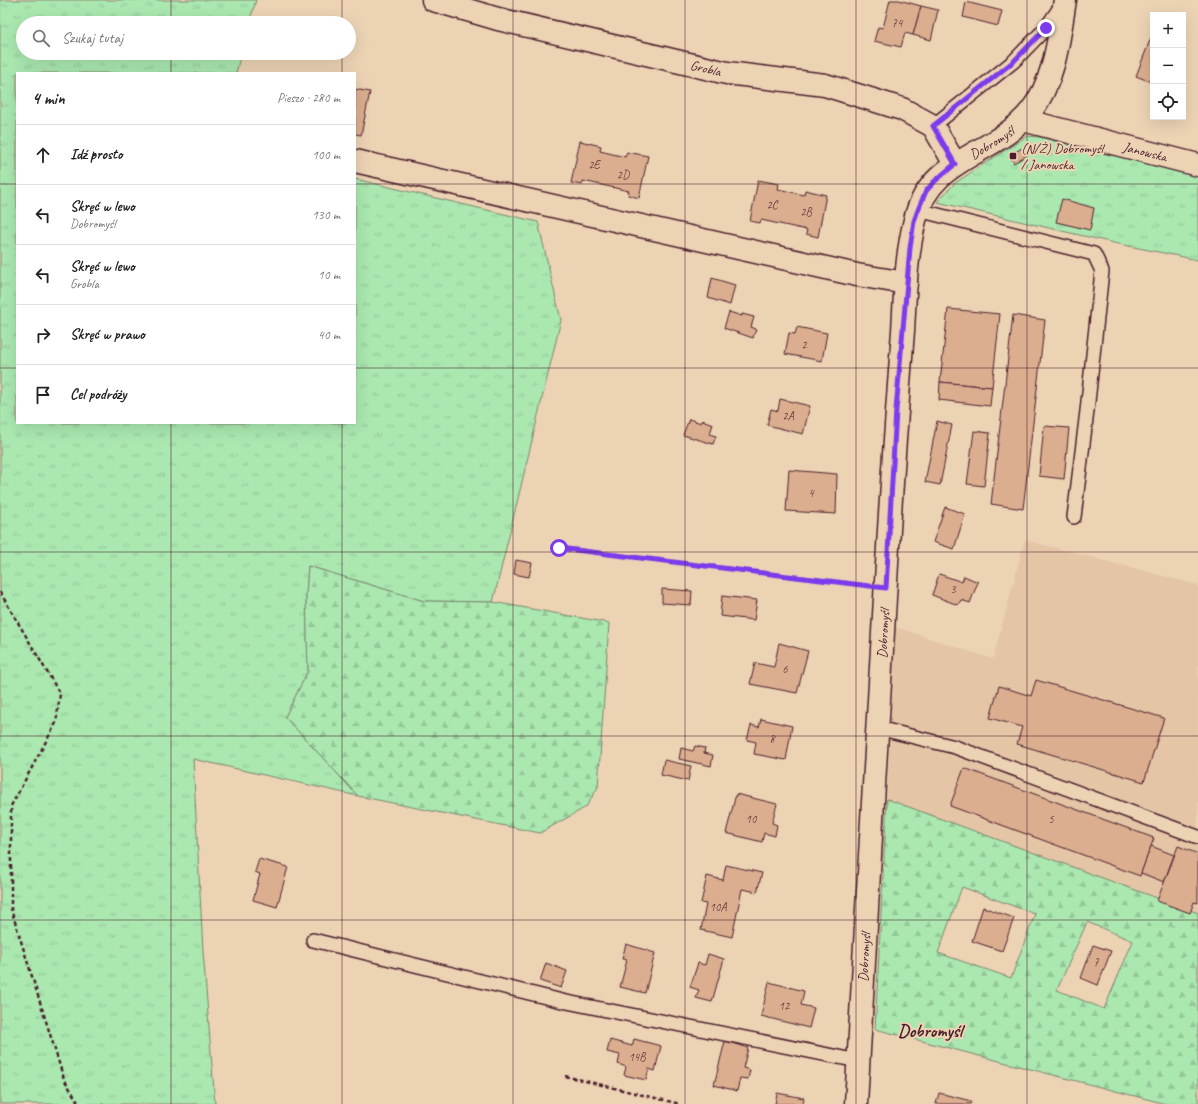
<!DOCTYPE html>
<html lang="pl">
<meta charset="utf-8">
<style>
:root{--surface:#fff;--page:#f2f2f2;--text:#222;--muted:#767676;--line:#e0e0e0}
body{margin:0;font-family:Caveat,sans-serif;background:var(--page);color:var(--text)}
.controls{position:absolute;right:12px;top:12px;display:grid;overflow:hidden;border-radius:0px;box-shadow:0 4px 16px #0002}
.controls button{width:36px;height:36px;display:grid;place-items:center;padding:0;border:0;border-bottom:1px solid var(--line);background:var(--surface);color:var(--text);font:20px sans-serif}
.stop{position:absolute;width:12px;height:12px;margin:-9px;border:3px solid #7c3aed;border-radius:50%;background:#fff}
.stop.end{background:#7c3aed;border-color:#fff;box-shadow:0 1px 4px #0008}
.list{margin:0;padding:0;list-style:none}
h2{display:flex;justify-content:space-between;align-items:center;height:52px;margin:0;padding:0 16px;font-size:17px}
h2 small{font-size:13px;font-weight:400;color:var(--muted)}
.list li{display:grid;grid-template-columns:26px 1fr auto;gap:12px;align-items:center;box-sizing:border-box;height:60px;padding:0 16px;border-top:1px solid var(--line)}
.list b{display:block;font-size:15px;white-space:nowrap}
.list p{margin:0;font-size:13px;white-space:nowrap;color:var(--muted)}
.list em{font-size:13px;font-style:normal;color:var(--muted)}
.icon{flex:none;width:22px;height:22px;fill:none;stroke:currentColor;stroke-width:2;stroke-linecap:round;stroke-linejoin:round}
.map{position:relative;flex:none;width:1198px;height:1104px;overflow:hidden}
.search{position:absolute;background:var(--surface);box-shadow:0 4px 16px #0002;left:16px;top:16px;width:340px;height:44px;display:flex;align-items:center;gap:10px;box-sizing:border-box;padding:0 14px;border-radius:22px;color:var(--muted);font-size:15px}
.panel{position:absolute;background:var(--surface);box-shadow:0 4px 16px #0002;left:16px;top:72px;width:340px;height:352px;border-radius:0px}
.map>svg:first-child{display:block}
.built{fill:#e4c5a6}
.grass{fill:url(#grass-tufts);stroke:#7a846e}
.forest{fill:url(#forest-firs);stroke:#7a846e;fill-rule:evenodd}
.building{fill:#dbae90;stroke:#4a1f2b}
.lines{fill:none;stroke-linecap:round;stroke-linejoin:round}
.service-casing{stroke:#4a1f2b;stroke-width:16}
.minor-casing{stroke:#4a1f2b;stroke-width:25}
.path{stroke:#4a1f2b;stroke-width:2.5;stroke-dasharray:4 3;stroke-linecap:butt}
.service{stroke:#ecd3b4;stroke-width:13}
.minor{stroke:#ecd3b4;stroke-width:22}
.route{stroke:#7c3aed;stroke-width:5}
.grid{fill:none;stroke:#4a1f2b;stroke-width:1;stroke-opacity:0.55}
.poi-dot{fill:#4a1f2b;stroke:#ecd3b4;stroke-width:1.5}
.labels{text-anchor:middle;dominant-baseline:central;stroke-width:4;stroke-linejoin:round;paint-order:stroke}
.number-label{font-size:12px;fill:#6e4344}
.street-label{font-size:14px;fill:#4a1f2b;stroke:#ecd3b4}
.poi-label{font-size:14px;fill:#4a1f2b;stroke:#ecd3b4;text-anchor:start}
.district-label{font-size:18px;font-weight:bold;fill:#4a1f2b;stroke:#ecd3b4}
</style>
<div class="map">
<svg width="1198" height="1104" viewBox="0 0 1198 1104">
<defs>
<pattern id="grass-tufts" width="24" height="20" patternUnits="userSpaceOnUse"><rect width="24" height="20" fill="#aae8b0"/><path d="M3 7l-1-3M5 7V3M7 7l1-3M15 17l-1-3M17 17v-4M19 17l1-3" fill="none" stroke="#94c798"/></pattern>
<pattern id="forest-firs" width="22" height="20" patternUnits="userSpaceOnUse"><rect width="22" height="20" fill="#aae8b0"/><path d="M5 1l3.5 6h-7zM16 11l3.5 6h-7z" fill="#94c798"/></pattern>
</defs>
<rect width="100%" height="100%" fill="#ecd3b4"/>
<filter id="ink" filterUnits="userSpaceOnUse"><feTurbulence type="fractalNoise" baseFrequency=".025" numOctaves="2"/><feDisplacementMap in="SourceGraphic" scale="8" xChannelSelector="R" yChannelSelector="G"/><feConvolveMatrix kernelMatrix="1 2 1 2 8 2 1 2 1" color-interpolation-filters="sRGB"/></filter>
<g filter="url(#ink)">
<path class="built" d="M1025,540L1198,585V913L887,799L895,627L993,659Z"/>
<g class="grass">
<path d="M0,0H256L249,23H23V53H241L236,73H17V423H355V179L538,222L561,320L493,602L424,601L308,566L306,595L308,671L285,717L358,796L193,759L203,951L215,1104H0Z"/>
<path d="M1027,136L1039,137L1198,176V260L1114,243L937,202L955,183Z"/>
</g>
<g class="forest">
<path d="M308,566L424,601L493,602L609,623L598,787L586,807L540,833L358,796L285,717L308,671L306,595Z"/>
<path d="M887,799L1198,913V1104H1166L875,1029ZM962,887L1035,914L1011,978L938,953ZM1087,922L1133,941L1104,1009L1057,990Z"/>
</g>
<g class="building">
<path d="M890,0H899L921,6L913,35L905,33L901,47L874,41L878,27L883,28Z"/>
<path d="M966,2L1002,11L998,26L963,17Z"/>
<path d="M921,6L938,10L931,40L913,35Z"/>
<path d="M1152,35H1153V76L1151,82L1136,76Z"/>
<path d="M355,89L370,92L361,135L355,134Z"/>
<path d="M580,141L601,146L600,151L625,157L627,152L648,156L639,198L628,195L629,191L583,181L582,185L571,183Z"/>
<path d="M1022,148L1027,155L1014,163L1009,156Z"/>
<path d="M758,180L779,184L778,189L804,195L805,190L826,195L818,237L806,234L807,230L761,220L760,223L750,221Z"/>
<path d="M1062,199L1094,208L1090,230L1056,222Z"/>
<path d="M712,278L735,285L730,305L708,298Z"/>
<path d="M948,309L1000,314L992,387L940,382Z"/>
<path d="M729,312L742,316V314L754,317L751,327L756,329L753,338L724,328Z"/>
<path d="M1013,315L1045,320L1023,509L991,504Z"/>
<path d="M797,327L827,333L822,361L785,354L789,333L795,334Z"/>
<path d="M940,382L992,387L990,406L939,400Z"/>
<path d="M780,399L810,406L803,434L767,425L771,409L778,411Z"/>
<path d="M689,419L701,423L702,420L713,424L710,434L716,436L713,444L683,435Z"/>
<path d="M937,421L952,425L940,485L925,482Z"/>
<path d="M1044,426L1069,428L1064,479L1039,476Z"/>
<path d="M974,431L990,433L984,486L967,484Z"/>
<path d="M789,470L837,474L836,514L786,511Z"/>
<path d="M945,507L965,514L954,549L933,542Z"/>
<path d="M516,560L532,563L529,577L514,574Z"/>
<path d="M939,574L962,582L964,576L978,582L970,603L961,600L958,605L932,595Z"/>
<path d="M662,589L692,591L691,605L662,603Z"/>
<path d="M722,596L757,600L754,620L720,616Z"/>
<path d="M779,643L808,651L797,693L750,684L755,663L774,667Z"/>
<path d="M1036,680L1164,718L1144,782L1017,744L1022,727L990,718L999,686L1031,696Z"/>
<path d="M761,719L792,726L786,760L754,754L756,742L747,740L751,725L759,727Z"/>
<path d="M695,746L705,748L704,753L713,755L711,766L679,759L681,748L693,751Z"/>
<path d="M664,760L691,766L688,781L661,775Z"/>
<path d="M964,768L1154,838L1140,876L950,806Z"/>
<path d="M736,794L777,804L772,823L777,825L775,836L764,833L762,842L726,833Z"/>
<path d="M1151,846L1174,855L1164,882L1141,873Z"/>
<path d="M1178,846L1198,854V903L1194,902L1190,913L1157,901Z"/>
<path d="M259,859L288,867L277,907L253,900L260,874L255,872Z"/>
<path d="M726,865L762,873L757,892L742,889L732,937L701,930L706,904L701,903L707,876L723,880Z"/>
<path d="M983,907L1014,918L1002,951L972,941Z"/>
<path d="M626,944L655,953L645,993L620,987L627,960L622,959Z"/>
<path d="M1093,945L1111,951L1098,985L1081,978Z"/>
<path d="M708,954L724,959L712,1002L696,998L699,990L690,987L698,963L705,965Z"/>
<path d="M546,963L567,971L561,988L540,981Z"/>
<path d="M769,982L804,991L801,1005L814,1008L809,1028L761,1016Z"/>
<path d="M634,1039L661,1046L655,1071L649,1069L646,1080L624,1075L626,1067L618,1064L620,1055L607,1052L610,1040L632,1046Z"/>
<path d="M725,1041L748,1048L743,1068L750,1070L748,1079L740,1078L737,1091L714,1085Z"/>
<path d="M777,1093L804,1098L803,1104H775Z"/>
<path d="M939,1093L971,1101V1104H936Z"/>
</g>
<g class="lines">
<defs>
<g id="service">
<path d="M933,126L1014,61L1046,28L1061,6"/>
<path d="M918,210L1094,254L1102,271L1087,411L1074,517"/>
<path d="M878,728L955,747L1198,837"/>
<path d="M313,940L562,1001L858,1061"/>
</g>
<g id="minor">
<path id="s1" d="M433,0L498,19L727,73L825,85L902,109L933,126L955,164"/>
<path id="s2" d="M1023,120L1198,165"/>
<path d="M355,161L857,275L906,283"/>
<path id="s3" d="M856,1104C866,913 878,721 889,530C893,464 898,397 903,331C905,295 906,256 915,220C930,156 995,156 1031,111C1055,81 1059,37 1065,0"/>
</g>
</defs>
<use href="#service" class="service-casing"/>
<use href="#minor" class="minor-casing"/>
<g class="path">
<path d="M559,548L864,585"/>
<path d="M0,592L60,694L56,723L11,806V909L64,1079L79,1104"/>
<path d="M565,1076L680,1104"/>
</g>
<use href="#service" class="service"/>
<use href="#minor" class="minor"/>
</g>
</g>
<g class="lines" filter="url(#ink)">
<path class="route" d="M559,548L886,588L896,410L910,248L914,221L918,210L926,191L935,181L955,164L933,126L1014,61L1046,28"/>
</g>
<path class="grid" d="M171,0V23M342,0V23M513,0V1104M685,0V1104M856,0V1104M1027,0V1104M171,53V73M342,53V73M0,184H17M355,184H1198M0,368H17M355,368H1198M171,423V1104M342,423V1104M0,552H1198M0,736H1198M0,920H1198"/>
<rect class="poi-dot" x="1009" y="152" width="8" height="8" rx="2"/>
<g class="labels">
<g class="number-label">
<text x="897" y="23">74</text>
<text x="594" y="165">2E</text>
<text x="623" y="175">2D</text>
<text x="772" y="205">2C</text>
<text x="806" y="212">2B</text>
<text x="804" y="345">2</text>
<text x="788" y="416">2A</text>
<text x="811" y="493">4</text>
<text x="953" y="589">3</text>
<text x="785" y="669">6</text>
<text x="772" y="739">8</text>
<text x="751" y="819">10</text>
<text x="1051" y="819">5</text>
<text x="718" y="907">10A</text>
<text x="1096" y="962">7</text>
<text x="784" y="1006">12</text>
<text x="637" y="1057">14B</text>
</g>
<g class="street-label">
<text stroke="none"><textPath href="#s1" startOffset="281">Grobla</textPath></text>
<text stroke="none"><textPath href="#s3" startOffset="999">Dobromyśl</textPath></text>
<text stroke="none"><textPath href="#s2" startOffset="126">Janowska</textPath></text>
<text stroke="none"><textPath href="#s3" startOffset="471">Dobromyśl</textPath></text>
<text stroke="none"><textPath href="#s3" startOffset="147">Dobromyśl</textPath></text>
</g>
<g class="poi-label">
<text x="1021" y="148">(N/Ż) Dobromyśl<tspan x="1021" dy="16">/ Janowska</tspan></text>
</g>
<g class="district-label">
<text x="930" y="1031">Dobromyśl</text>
</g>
</g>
</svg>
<div class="controls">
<button>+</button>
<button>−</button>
<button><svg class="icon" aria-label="locate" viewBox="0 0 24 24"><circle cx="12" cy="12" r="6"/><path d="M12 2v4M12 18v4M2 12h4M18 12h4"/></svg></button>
</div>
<div class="stop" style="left:559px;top:548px"></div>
<div class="stop end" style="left:1046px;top:28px"></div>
<div class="search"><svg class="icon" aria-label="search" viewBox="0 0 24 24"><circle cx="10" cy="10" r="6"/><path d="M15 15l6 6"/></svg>Szukaj tutaj</div>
<section class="panel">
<h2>4 min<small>Pieszo · 280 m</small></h2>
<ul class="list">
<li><svg class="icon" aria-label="ahead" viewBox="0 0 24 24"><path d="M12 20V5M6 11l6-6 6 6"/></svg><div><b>Idź prosto</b></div><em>100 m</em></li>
<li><svg class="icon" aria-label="left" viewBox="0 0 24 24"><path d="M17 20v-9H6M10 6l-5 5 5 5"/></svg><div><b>Skręć w lewo</b><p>Dobromyśl</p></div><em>130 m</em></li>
<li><svg class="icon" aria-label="left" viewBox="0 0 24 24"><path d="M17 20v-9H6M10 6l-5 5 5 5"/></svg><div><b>Skręć w lewo</b><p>Grobla</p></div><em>10 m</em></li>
<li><svg class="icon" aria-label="right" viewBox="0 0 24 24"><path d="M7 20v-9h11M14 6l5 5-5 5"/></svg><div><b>Skręć w prawo</b></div><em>40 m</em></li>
<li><svg class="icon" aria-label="arrive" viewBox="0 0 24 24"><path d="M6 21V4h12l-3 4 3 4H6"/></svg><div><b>Cel podróży</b></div></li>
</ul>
</section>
</div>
